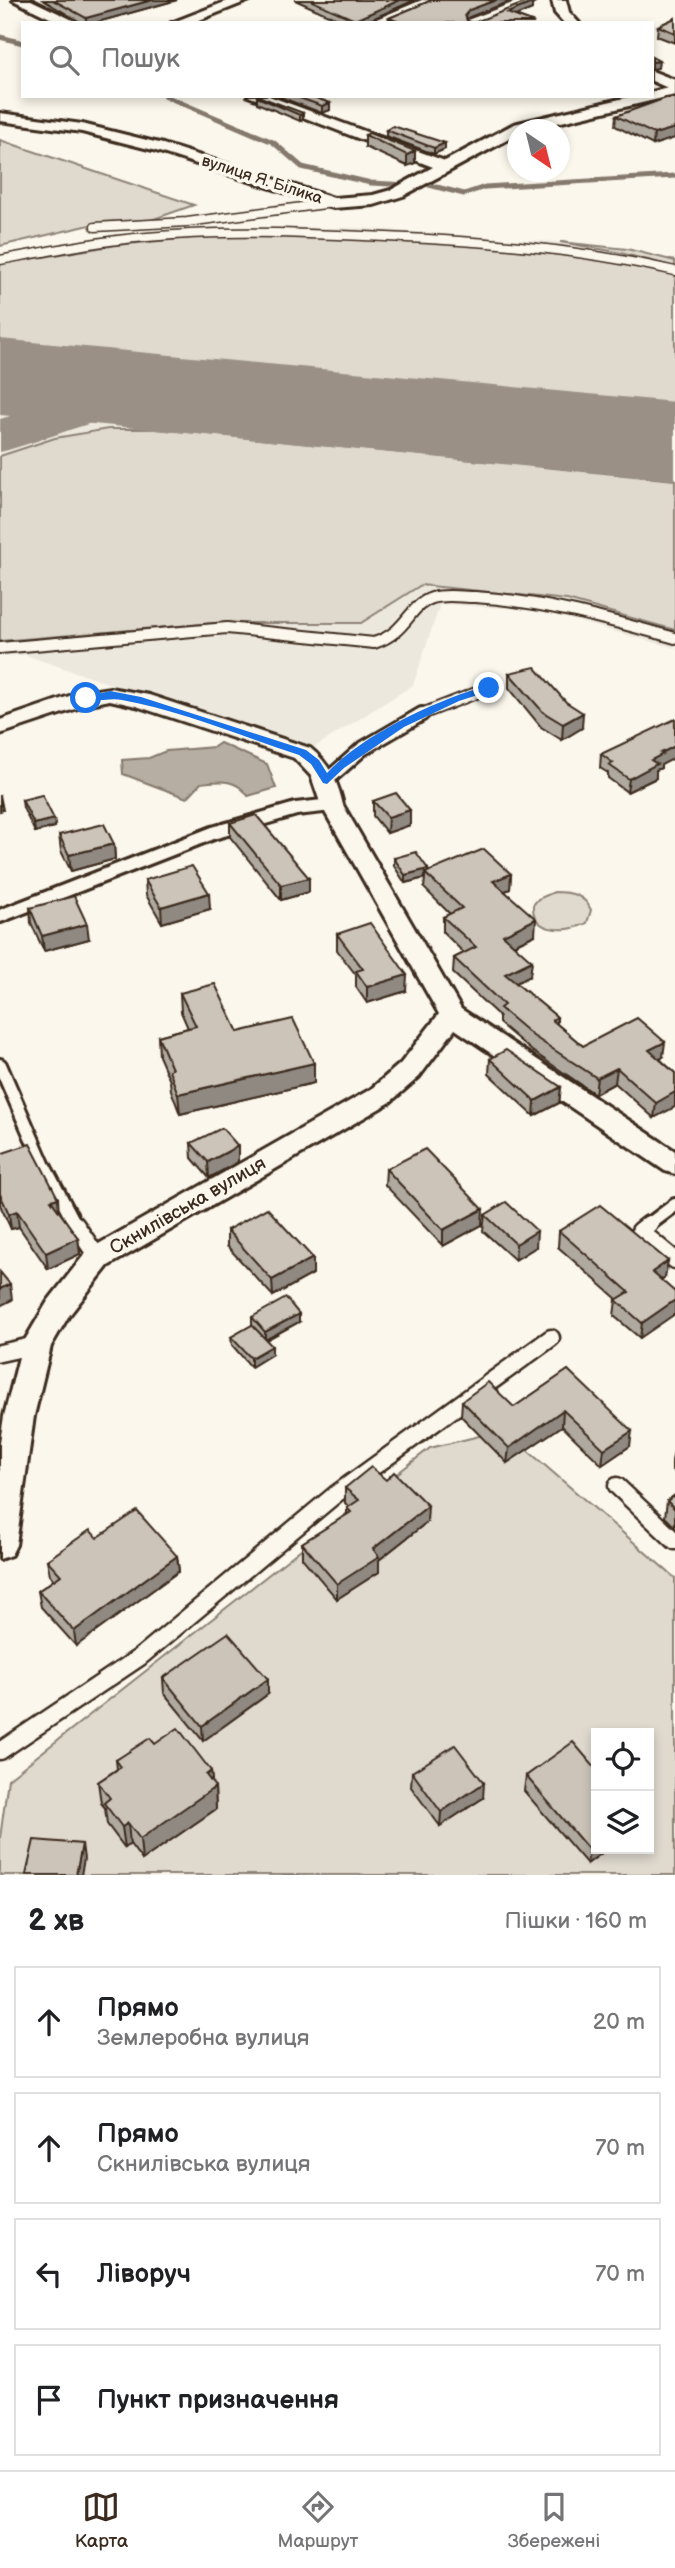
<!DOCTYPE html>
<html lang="uk">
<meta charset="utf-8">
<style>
:root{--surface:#fff;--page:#f2f2f2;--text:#202124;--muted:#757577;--line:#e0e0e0;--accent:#3b2a1e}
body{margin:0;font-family:"Balsamiq Sans",sans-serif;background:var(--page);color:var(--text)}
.controls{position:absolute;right:21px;bottom:21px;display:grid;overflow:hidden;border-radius:0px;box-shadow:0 4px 10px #0003}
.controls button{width:63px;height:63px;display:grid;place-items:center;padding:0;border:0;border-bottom:2px solid var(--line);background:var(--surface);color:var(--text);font:35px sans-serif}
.compass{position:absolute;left:507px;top:119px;width:63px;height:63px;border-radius:50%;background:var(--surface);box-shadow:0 4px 10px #0003;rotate:145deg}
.stop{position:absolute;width:21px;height:21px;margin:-16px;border:5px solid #1a73e8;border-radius:50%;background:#fff}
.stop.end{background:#1a73e8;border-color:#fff;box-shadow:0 2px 7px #0008}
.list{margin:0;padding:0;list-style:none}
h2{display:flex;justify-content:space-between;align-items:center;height:91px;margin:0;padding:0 28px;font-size:30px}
h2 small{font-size:23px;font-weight:400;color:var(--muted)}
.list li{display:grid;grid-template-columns:46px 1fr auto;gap:21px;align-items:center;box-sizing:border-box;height:112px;margin:0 14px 14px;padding:0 14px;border:2px solid var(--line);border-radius:0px}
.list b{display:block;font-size:26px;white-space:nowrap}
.list p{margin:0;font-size:23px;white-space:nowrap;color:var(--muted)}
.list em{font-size:23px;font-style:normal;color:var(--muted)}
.icon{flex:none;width:38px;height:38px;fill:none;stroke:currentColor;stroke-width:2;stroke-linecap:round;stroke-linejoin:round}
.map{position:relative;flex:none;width:675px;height:1875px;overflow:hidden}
.search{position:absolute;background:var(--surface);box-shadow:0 4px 10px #0003;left:21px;right:21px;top:21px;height:77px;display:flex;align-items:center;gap:18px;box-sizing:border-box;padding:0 24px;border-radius:0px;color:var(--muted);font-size:26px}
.sheet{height:595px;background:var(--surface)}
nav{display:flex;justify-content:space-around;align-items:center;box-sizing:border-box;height:98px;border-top:2px solid var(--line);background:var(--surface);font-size:19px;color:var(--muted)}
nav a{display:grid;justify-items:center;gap:4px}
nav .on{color:var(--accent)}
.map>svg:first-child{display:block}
.built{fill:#ede8dd}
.green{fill:#dfd9ce;stroke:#8d8276;stroke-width:2;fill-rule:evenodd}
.water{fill:#b6aea2;stroke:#85796d;stroke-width:2}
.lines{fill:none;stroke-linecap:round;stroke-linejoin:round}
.stream{stroke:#85796d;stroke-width:5}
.taxiway{fill:#9b9085;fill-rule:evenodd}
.runway{fill:#9b9085;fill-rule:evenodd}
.lane-far3-casing{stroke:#3b2a1e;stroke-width:11}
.lane-far2-casing{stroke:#3b2a1e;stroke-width:14}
.lane-far1-casing{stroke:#3b2a1e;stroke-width:18}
.lane-casing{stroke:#3b2a1e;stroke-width:21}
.street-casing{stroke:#3b2a1e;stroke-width:6}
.lane-far3{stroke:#fbf7ec;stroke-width:8}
.lane-far2{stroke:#fbf7ec;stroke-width:10}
.lane-far1{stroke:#fbf7ec;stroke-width:12}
.lane{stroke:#fbf7ec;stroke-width:16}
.street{fill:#fbf7ec;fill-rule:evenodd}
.wall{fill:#afa99f;stroke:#3b2a1e;stroke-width:2}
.shaded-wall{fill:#8f8982;stroke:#3b2a1e;stroke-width:2}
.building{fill:#ccc4b9;stroke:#3b2a1e;stroke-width:2}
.route{fill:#1a73e8}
.labels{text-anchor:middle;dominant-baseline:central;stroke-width:7;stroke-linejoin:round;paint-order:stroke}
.far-street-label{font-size:16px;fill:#3b2a1e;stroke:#fbf7ec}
.street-label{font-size:19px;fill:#3b2a1e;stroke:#fbf7ec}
</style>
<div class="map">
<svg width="675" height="1875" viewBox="0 0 675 1875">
<rect width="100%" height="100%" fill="#fbf7ec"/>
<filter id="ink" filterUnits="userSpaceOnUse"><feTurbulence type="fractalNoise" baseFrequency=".0143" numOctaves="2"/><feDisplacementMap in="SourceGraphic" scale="14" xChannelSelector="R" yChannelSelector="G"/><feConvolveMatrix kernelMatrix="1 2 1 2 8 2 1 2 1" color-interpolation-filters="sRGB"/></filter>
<g filter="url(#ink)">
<path class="built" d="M211,227L357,228L599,245L675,261V648L535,610L440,604L413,685L315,747L196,713L25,655L0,656V256L112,234Z"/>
<g class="green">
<path d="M0,140L194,205L151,220L103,222L0,246Z"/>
<path d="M233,234L367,237L578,252L675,274V404L0,342V264L117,245Z"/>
<path d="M560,242L627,249L675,261V267L617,252Z"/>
<path d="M108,429H157L675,480V630L567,600L421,585L361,623H215L0,641V456L55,438Z"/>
<path d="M554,892C570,892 584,894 591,910L587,923C569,933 531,934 533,905L538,899Z"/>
<path d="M504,1430L675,1578V1875H0V1838L8,1779L430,1448ZM596,1733H649V1849H596Z"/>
</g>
<path class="water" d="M220,743L267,764L276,788L248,796C236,778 220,781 201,783L187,798L123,774L122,760L149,758L166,751L214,747Z"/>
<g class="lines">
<g class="stream">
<path d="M0,37L23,43"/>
<path d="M165,96L273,142L302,167L371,183L408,185"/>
<path d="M429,185L464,194L485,187L675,176"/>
</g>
<path class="taxiway" d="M167,380L231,384L249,388L256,399L249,410C214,418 177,407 141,412C92,418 48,440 0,452V419L108,387Z"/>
<path class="runway" d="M0,339L675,402V480L0,415Z"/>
<defs>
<g id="lane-far3">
<path d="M471,23L532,0"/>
<path d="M95,227L187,222L333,203"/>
<path d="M0,260C49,251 97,241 147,237C219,230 292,233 364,236C469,240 572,247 675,271"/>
</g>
<g id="lane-far2">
<path d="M0,648L227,628L374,643C408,632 408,606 432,598C445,594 461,597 475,597C544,601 609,620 675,638"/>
<path d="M419,715L489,688"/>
</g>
<g id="lane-far1">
<path d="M327,780L362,749L422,714"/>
<path d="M0,916L213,833L296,809L332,805"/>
<path d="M0,1065L43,1164L76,1226"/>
<path d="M647,1226L675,1205"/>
</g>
<g id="lane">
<path d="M75,1224L98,1258"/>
<path d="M649,1224L640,1231L675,1260"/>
<path d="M0,1353L36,1345"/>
<path d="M617,1486L675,1541"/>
<path d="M0,1751L140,1657L336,1494L551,1338"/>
</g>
<g id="street">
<path d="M13,0H31L79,23H60Z"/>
<path d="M230,0H250L192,23H171Z"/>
<path d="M422,0H441L387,23H367Z"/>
<path d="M552,0H566L569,12L579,23H564L555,13Z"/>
<path d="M652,71L675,80V95L528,130H518V134L403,196L374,205L333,208L153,150L82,132L0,121V113L82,124L163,144L334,198L373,195L391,190L433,167L248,96H269L445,161L514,124L633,96H652V92L668,88L652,81Z"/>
<path d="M110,688L149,695L310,748C329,763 338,782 343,805L461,1009L675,1151V1174L665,1171L455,1029L419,1077L389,1103L108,1266L68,1317L51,1346L34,1416L16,1545L11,1555L0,1559V1442L4,1416L22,1345L48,1301L88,1250L371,1089L401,1063L439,1014L321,805L311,776L294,758L136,706L110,700L90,704L0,734V720L78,693Z"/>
</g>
</defs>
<use href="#lane-far3" class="lane-far3-casing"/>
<use href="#lane-far2" class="lane-far2-casing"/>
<use href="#lane-far1" class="lane-far1-casing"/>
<use href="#lane" class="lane-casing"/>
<use href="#street" class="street-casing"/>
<use href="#lane-far3" class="lane-far3"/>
<use href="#lane-far2" class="lane-far2"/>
<use href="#lane-far1" class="lane-far1"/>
<use href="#lane" class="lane"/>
<use href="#street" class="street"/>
</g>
<g class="wall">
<path d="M43,0H177L94,23H82Z"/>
<path d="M295,0H415L363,23H346Z"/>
<path d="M432,0H511V1L469,17L466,20L467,21L473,23L532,3V9L515,16L534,23H389V18Z"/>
<path d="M675,18V43L657,36L658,26Z"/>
<path d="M277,96H310L330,103V110L322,113Z"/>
<path d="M257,97L303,113V120L300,121L257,103Z"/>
<path d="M666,98L653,145L615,126L616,116Z"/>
<path d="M386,130L445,143V149L434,154L386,136Z"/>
<path d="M365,135L415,151V163L407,166L365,147Z"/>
<path d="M509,673L582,728L562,740L541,727L509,688Z"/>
<path d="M601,754L661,765V768L656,770V778L627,792L608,778V773L600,768Z"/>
<path d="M22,800L54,819L55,827L35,832L23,808Z"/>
<path d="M373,801L410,810V825L387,833L373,816Z"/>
<path d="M230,823L309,892L281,900L230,837Z"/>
<path d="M59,835L114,844L115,859L71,871L61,851Z"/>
<path d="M394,858L428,872L511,874L510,889L505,891L535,935L514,945L530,976L516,983L557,1017V1024L583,1046L663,1057L660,1059L675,1073L654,1118L615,1083L595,1094L532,1051L499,1023V1016L453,973L454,958L464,953L443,932V917L450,914L424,888L425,878L405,883L394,866Z"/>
<path d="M145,880L210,909L162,923L146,895Z"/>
<path d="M30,908L89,939L44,951L31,923Z"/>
<path d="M337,934L406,991L367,1003L356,987V975L337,950Z"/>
<path d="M180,993L238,1032L314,1063V1083L180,1114L171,1090L170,1081L159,1056L158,1036L188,1028L181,1012Z"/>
<path d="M490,1059L561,1087L559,1103L534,1116L489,1074Z"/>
<path d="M191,1143L238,1162L209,1178L192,1158Z"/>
<path d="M0,1154L59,1212L78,1238L80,1254L48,1269L19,1227L11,1229L0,1205Z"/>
<path d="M386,1169L482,1225L443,1246L385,1185Z"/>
<path d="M485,1215L536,1247L515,1260L483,1231Z"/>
<path d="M227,1230L313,1258V1274L273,1296L227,1246Z"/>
<path d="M559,1231L665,1277L661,1280L640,1338L614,1316L616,1300H618L558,1247Z"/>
<path d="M252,1317L299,1322L266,1340L272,1354L251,1367L232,1345L231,1337L252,1325Z"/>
<path d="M568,1370L630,1446L602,1465L562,1426L507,1463L461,1416L462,1401L514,1407Z"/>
<path d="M675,1446V1472L672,1470V1461Z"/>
<path d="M345,1488L427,1522L379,1560V1572L337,1599L302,1558V1543L347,1515V1508L349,1507L345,1503Z"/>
<path d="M675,1495V1527L665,1517L667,1501Z"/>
<path d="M97,1538L177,1556L179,1571L76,1646L41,1607L38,1591L54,1580L50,1575L47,1560Z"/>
<path d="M163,1678L268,1694L203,1741L164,1693Z"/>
<path d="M155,1744L211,1771L212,1784L215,1787L216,1809L142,1860L130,1844L125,1848L107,1824L105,1808L101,1803L98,1782L117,1769L116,1760Z"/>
<path d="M412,1772L483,1798L440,1826L411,1787Z"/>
<path d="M526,1776L596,1849H607L587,1864L524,1791Z"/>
</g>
<g class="shaded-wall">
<path d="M152,0H177L94,23H86V18Z"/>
<path d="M400,0H415L363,23H355V20Z"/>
<path d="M496,0H511V1L469,17L465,21V15L469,10Z"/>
<path d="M532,3V9L506,20L507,13Z"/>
<path d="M659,61L658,68L652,69V62Z"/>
<path d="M330,103V110L322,113V106Z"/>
<path d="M303,113V120L300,121V115Z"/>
<path d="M675,128V138L653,145L654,134Z"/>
<path d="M445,143V149L434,154V148Z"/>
<path d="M415,151V163L407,166V155Z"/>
<path d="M583,713L582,728L562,740L563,724Z"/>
<path d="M675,746V758L661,765V768L656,770V778L627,792L629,779L661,753Z"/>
<path d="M0,795L3,810L0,811Z"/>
<path d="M410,810V825L387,833L388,817Z"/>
<path d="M54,819L55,827L35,832L34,824Z"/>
<path d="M114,844L115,859L71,871L69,855Z"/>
<path d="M428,869V876L425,873V878L405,883V875Z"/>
<path d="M511,874L510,889L492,896L493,881Z"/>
<path d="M309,878V892L281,900V885Z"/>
<path d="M209,893L210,909L162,923L161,907Z"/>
<path d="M536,919L535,935L502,950L503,935Z"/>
<path d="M87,924L89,939L44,951L42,936Z"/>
<path d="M532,961L530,976L504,989L505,974Z"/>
<path d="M407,975L406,991L367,1003V987Z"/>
<path d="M665,1042L663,1057L647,1066L649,1050Z"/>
<path d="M314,1063V1083L180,1114L178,1094Z"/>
<path d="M617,1068L615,1083L595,1094L597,1078Z"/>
<path d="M561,1087L559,1103L534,1116L535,1101Z"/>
<path d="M675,1092V1107L654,1118L656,1103Z"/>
<path d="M238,1146V1162L209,1178L208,1162Z"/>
<path d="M58,1198L59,1214L51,1200Z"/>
<path d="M483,1209L482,1225L443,1246V1230Z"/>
<path d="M17,1211L19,1227L11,1229L9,1214Z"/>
<path d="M537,1231L536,1247L515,1260L516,1244Z"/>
<path d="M78,1238L80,1254L48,1269L46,1253Z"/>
<path d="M313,1258V1274L273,1296L272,1280Z"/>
<path d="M668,1261L665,1277L650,1288L652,1272Z"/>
<path d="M10,1284L12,1300L0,1306V1289Z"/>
<path d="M675,1300V1314L640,1338L642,1323Z"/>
<path d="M299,1314V1322L265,1340V1332Z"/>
<path d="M272,1346V1354L251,1367V1358Z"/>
<path d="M563,1410L562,1426L507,1463L509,1448Z"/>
<path d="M632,1431L630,1446L602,1465L604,1449Z"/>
<path d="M428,1506L427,1522L379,1560V1572L337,1599V1584L373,1549Z"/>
<path d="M177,1556L179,1571L76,1646L74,1631Z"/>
<path d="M268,1679V1694L203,1741L202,1726Z"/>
<path d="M211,1771L213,1789L215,1787L216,1809L142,1860L140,1839Z"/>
<path d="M484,1783L483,1798L440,1826L441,1812Z"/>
<path d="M128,1823L130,1844L125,1848L122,1827Z"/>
<path d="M82,1844L84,1859L81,1875H76Z"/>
<path d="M596,1844V1849H607L587,1864L589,1850Z"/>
</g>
<g class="building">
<path d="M53,0H152L86,18Z"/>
<path d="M310,0H400L355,20Z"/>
<path d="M432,0H496L469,10L465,15L467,21L473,23L529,1L532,3L507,13L534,23H402L389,18Z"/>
<path d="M675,18V33L658,26Z"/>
<path d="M652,57L659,61L652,62Z"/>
<path d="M258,96L303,113L300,115L257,97Z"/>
<path d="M294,96H310L330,103L322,106Z"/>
<path d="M666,98H675V128L654,134L616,116Z"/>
<path d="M393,126L445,143L434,148L386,130Z"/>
<path d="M369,133L415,151L407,155L365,135Z"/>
<path d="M535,667L566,702L583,713L563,724L543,712L509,673Z"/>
<path d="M675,719V746L661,753L663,754L651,760L657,764L629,779L609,765L613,763L601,754Z"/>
<path d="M396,793L410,810L388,817L373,801Z"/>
<path d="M42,795L54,819L34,824L22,800Z"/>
<path d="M256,815L309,878L281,885L230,823Z"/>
<path d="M104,824L114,844L69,855L59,835Z"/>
<path d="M484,849L511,874L493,881L536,919L503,935L532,961L505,974L557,1017L552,1020L583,1046L637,1018L665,1042L649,1050L675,1073V1092L656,1103L617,1068L597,1078L533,1036L500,1008L504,1005L454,958L476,947L443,917L462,908L425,873Z"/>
<path d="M416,852L428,869L405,875L394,858Z"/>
<path d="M192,866L209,893L161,907L145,880Z"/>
<path d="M74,896L87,924L42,936L30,908Z"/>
<path d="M370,923L407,975L367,987L356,971L363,969L337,934Z"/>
<path d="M215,984L238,1032L293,1019L314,1063L178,1094L169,1070L172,1069L158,1036L196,1026L180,993Z"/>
<path d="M506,1050L561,1087L535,1101L490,1059Z"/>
<path d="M222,1128L238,1146L208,1162L191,1143Z"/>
<path d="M30,1144L58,1198L51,1200L78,1238L46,1253L17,1211L9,1214L0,1194V1154Z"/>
<path d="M425,1149L483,1209L443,1230L386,1169Z"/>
<path d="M506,1202L537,1231L516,1244L485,1215Z"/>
<path d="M600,1205L668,1261L652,1272L675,1292V1300L642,1323L616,1300L629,1292L559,1231Z"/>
<path d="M267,1208L313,1258L272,1280L227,1230Z"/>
<path d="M0,1272L10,1284L0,1289Z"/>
<path d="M286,1298L299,1314L265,1332L252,1317Z"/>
<path d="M252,1325L272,1346L251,1358L231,1337Z"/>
<path d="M568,1370L632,1431L604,1449L563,1410L509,1448L462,1401L488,1382L514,1407Z"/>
<path d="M371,1467L386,1480L394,1472L428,1506L373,1549L379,1557L337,1584L302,1543L351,1512L347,1508L359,1500L345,1488Z"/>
<path d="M675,1495V1509L667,1501Z"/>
<path d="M137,1511L177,1556L74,1631L38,1591L61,1575L47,1560L90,1530L97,1538Z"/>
<path d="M228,1633L268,1679L202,1726L163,1678Z"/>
<path d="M178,1728L211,1771L206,1775L215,1787L140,1839L128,1823L122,1827L104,1803L110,1798L98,1782L121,1767L116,1760L150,1738L155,1744Z"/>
<path d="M573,1742L596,1769V1844L589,1850L526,1776Z"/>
<path d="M455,1745L484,1783L441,1812L412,1772Z"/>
<path d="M34,1840L82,1844L76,1875H26Z"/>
</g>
</g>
<path class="route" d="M489,685L494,688L493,690L459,701L404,727L344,768L327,784L323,783L311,764L299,755C241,736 182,711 122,700C110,697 90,704 81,698L110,691L141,697L306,750L319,760L327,773C363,734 439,699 489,685Z"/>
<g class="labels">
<g class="far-street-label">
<text transform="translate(262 180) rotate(18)">вулиця Я. Білика</text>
</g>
<g class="street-label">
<text transform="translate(188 1206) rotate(-30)">Скнилівська вулиця</text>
</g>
</g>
</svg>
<div class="controls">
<button><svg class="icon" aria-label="locate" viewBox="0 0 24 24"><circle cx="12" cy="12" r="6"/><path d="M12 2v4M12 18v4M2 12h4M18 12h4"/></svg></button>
<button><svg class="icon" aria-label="layers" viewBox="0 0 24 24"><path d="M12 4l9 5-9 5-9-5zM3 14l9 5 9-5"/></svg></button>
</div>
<svg class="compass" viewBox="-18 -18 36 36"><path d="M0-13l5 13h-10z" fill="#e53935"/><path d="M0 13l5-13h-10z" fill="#757577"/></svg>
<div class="stop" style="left:86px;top:698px"></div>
<div class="stop end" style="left:489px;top:688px"></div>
<div class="search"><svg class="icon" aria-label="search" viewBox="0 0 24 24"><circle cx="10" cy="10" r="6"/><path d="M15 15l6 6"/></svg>Пошук</div>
</div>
<section class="sheet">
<h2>2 хв<small>Пішки · 160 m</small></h2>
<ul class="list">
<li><svg class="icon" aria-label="ahead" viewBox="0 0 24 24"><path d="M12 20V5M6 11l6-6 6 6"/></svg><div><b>Прямо</b><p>Землеробна вулиця</p></div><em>20 m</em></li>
<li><svg class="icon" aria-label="ahead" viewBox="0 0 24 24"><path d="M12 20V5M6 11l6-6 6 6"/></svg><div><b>Прямо</b><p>Скнилівська вулиця</p></div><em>70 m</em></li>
<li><svg class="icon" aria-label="left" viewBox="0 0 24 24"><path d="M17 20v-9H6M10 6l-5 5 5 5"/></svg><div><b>Ліворуч</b></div><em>70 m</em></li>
<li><svg class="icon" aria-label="arrive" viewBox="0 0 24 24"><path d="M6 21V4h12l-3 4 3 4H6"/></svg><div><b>Пункт призначення</b></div></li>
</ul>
</section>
<nav>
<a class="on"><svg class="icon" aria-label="map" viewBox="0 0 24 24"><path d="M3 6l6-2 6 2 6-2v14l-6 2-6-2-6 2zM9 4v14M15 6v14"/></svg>Карта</a>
<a><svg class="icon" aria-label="directions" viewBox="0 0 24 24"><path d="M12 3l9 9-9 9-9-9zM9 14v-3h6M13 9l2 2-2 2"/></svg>Маршрут</a>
<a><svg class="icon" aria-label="saved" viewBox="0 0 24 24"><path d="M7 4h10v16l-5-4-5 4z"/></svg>Збережені</a>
</nav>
